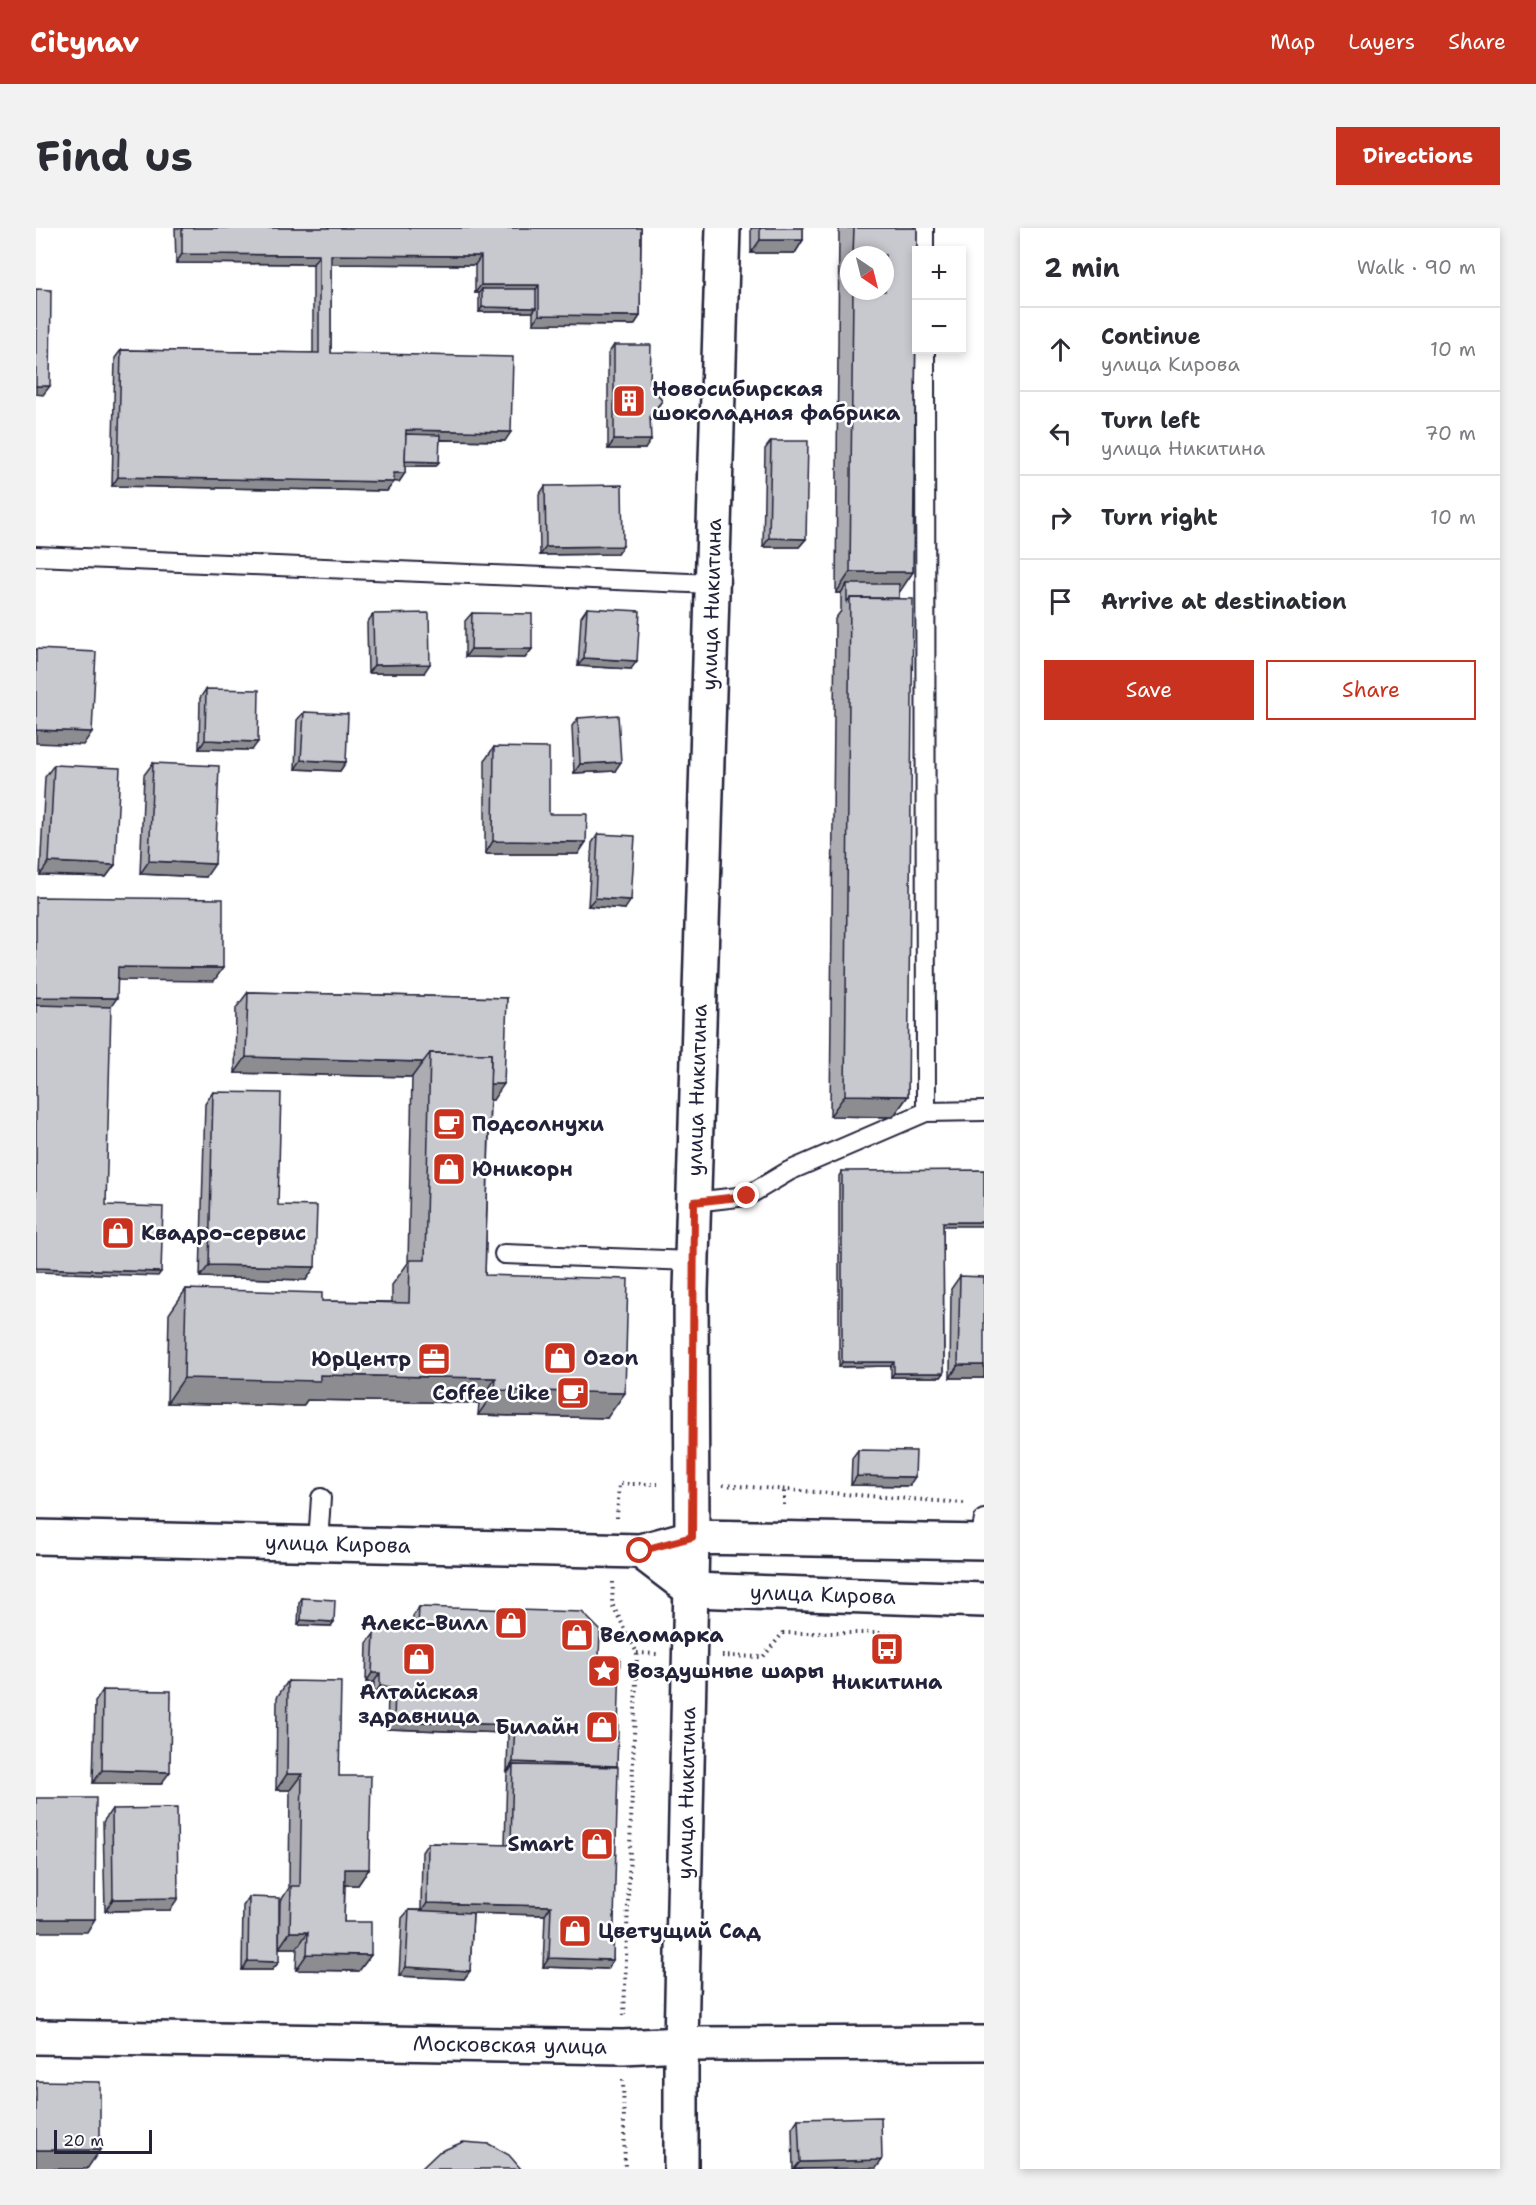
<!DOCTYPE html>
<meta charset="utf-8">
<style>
:root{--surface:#fff;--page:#f2f2f3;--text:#2b2b33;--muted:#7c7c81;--line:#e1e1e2;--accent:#c8321e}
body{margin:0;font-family:"Shantell Sans",sans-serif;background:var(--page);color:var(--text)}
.controls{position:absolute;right:18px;top:18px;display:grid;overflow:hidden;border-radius:0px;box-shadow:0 3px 9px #0003}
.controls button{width:54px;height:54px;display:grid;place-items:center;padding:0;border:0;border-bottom:2px solid var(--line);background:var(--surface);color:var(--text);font:30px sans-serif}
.compass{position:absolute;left:804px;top:18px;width:54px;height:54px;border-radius:50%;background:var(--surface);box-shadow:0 3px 9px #0003;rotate:145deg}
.scale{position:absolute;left:18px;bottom:15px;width:98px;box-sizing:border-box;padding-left:6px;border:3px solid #22223b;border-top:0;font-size:16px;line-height:21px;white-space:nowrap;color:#22223b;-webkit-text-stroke:4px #fff;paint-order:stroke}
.stop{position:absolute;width:18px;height:18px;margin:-14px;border:4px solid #c8321e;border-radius:50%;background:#fff}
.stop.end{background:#c8321e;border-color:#fff;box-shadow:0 2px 6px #0008}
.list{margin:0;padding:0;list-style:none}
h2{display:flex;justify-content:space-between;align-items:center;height:78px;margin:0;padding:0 24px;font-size:26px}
h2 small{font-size:20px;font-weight:400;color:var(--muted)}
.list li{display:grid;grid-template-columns:39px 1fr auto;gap:18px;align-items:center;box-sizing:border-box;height:84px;padding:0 24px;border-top:2px solid var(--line)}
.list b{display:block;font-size:22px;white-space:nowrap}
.list p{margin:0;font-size:20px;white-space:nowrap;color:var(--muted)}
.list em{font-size:20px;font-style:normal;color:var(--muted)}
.actions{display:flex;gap:12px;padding:18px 24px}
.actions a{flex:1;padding:14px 0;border:2px solid var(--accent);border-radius:0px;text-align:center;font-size:21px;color:var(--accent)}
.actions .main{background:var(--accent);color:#fff}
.icon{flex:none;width:33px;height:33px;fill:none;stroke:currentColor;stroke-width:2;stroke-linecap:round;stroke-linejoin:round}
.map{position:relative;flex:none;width:948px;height:1941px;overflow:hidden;border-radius:0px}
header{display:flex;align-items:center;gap:36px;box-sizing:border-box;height:84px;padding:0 30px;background:var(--accent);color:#fff}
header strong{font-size:28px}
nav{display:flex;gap:33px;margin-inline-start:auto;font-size:21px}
.intro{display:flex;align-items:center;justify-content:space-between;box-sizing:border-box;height:144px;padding:0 36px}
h1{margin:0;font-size:42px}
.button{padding:15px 27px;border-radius:0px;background:var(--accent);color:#fff;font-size:21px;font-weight:700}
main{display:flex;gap:36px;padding:0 36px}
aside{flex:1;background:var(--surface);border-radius:0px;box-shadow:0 3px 9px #0003}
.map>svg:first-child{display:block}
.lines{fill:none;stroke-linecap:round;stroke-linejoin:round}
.service-casing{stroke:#22223b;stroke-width:22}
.minor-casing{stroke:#22223b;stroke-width:38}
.secondary-casing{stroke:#22223b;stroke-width:38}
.primary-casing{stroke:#22223b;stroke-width:38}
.path{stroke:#22223b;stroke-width:4;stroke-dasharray:1.5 4.5;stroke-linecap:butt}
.service{stroke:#fff;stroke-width:18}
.minor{stroke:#fff;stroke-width:33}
.secondary{stroke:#fff;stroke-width:33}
.primary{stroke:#fff;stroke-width:33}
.wall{fill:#acacb2;stroke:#22223b;stroke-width:1.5;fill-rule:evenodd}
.shaded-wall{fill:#8c8c91;stroke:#22223b;stroke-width:1.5}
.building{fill:#c8c8cf;stroke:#22223b;stroke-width:1.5}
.route{stroke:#c8321e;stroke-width:8}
.labels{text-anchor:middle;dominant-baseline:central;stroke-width:5;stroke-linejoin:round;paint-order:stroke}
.poi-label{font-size:21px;font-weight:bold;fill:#22223b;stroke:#fff;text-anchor:start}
.street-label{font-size:21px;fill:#22223b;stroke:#fff}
</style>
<header>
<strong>Citynav</strong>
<nav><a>Map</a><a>Layers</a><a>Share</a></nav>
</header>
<div class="intro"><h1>Find us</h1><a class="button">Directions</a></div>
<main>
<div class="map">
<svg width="948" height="1941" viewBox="0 0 948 1941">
<rect width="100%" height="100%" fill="#fff"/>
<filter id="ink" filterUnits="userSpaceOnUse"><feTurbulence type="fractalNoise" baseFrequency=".0167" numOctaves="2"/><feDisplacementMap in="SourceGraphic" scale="12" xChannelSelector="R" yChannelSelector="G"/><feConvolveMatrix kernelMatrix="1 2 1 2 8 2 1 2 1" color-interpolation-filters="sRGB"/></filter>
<g filter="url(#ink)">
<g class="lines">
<defs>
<g id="service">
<path d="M888,0V22"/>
<path d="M889,122L890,884"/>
<path d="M0,328L677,356"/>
<path d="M658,974L711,968L753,943L890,884L948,883"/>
<path d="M468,1026L656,1033"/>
<path d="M282,1314L285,1270"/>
<path d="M944,1314L948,1291"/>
</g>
<g id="minor">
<path id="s1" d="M656,1309L655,1063L687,0"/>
<path id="s2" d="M0,1809L587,1819L645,1816L948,1815"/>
</g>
<g id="secondary">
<path id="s3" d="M0,1309L604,1323L656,1309"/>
<path d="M604,1323L655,1362"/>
</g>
<g id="primary">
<path id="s4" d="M655,1362L948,1372"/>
<path id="s5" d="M645,1941V1816L656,1309L948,1314"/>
</g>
</defs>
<use href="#service" class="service-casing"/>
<use href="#minor" class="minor-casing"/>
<use href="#secondary" class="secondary-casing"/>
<use href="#primary" class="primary-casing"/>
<g class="path">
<path d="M687,1257L928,1275"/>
<path d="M748,1277V1260"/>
<path d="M581,1290L583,1256H622"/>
<path d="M577,1354L576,1376L601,1425L588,1787"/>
<path d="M601,1425L621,1426"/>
<path d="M686,1428L727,1429L747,1405H862"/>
<path d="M587,1852L589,1941"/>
</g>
<use href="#service" class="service"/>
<use href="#minor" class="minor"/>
<use href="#secondary" class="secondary"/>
<use href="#primary" class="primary"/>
</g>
<g class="wall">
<path d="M139,0H605L604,88L598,97L497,96V84H443V65H439V37L295,36V125L469,213L404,212L400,238H369V245L363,254L358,253L351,263L76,258L79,130L85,122L277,125V36L140,35Z"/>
<path d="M715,0H767V12L759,25H715Z"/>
<path d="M803,0H881L877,344L863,364L872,868L857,889L794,888L799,391L805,383V365H800ZM813,27H849V63H813Z"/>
<path d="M578,117L614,155L626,173L614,189L609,221H572V126Z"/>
<path d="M735,213L770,311L763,319H727L729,221Z"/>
<path d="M509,258L587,318L581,326L504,327L503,267Z"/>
<path d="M551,380L595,441L542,438L545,389Z"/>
<path d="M436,385L496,421L489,430L429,429V393Z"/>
<path d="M337,386L388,445H332L331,395Z"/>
<path d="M170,461L216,522L163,521L164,470Z"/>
<path d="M268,484L310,534L304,543L259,541L261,492Z"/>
<path d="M542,490L579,543L538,545L536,498Z"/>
<path d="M458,519L513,586L550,614L542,626H449V532Z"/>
<path d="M117,535L170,649L104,646L108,547Z"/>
<path d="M18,537L79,637L70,649L4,647L9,549Z"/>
<path d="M562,606L589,681L552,678L556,615Z"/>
<path d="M212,764L471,770L457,872H454L449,1047L571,1190L442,1187L443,1175L271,1172L267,1178L131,1175L133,1086L150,1061L286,1073L356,1074V1057L372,1035L376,849L199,845L200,780Z"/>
<path d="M177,864L242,977L270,1052L164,1049L169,876Z"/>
<path d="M806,943L907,998L908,1145L905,1149H855V1138L803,1139V948Z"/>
<path d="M924,1048L948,1150H914L915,1061Z"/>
<path d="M822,1222L873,1258L815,1257L816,1230Z"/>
<path d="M266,1370L295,1398L262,1397L263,1375Z"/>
<path d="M383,1379L563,1430L580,1539L577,1732L571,1741L507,1739L509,1687L437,1685L434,1743L428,1751L363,1748L366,1690L373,1682H385L386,1624L392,1615L469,1617L471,1545L473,1543H471L472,1505L351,1501L352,1467H338V1454H330L331,1415L338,1406L376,1397L377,1388Z"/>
<path d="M252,1453L303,1548L333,1641L322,1657H309L308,1694L335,1727L323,1743L260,1742L261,1720H243L244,1674L253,1660L254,1562H240L241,1469Z"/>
<path d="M67,1462L125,1556L57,1555L59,1474Z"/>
<path d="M76,1581L134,1682L69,1683L67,1594Z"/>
<path d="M213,1669L243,1734L236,1742H206L207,1678Z"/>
<path d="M762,1891L846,1932L840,1940L757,1941L756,1900Z"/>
</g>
<g class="shaded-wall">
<path d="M724,12H767L759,25H715Z"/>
<path d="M146,26L283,27L277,36L140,35Z"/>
<path d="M295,27L445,28L439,37L289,36Z"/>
<path d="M445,57H503L497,66L446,61L443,65H439Z"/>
<path d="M446,79L500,80L497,84H443Z"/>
<path d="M503,87L604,88L598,97L497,96Z"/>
<path d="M0,158H14L7,167L0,166Z"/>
<path d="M370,202L475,204L469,213L367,211Z"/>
<path d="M578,212H615L609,221H572Z"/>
<path d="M366,233L403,234L400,238H363Z"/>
<path d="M358,245H369L363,254L352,253Z"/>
<path d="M82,249L358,254L351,263L76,258Z"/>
<path d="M733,310L770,311L763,319H727Z"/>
<path d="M587,318L581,326L504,327L510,319Z"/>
<path d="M814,344H877L863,365L811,356L805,365H800Z"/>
<path d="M435,421H496L489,430L429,429Z"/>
<path d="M548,430L601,433L595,441L542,438Z"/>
<path d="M394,436L388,445H332L338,437Z"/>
<path d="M0,502L56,504L47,517L0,515Z"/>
<path d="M169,512L222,514L216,522L163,521Z"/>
<path d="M265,532L310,534L304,543L259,541Z"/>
<path d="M585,534L579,543L538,545L544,536Z"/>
<path d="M457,613L550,614L542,626H449Z"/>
<path d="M113,633L179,636L170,649L104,646Z"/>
<path d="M13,634L79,637L70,649L4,647Z"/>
<path d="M559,670L595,672L589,681L552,678Z"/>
<path d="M82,739L187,740L178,753L73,752Z"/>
<path d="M0,769L81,770L72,783L0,781Z"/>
<path d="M210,829L387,834L376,849L199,845Z"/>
<path d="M448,856H468L457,872H437Z"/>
<path d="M809,867L872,868L857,889L794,888Z"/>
<path d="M907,994H948V998H904Z"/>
<path d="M173,1037L279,1039L270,1052L164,1049Z"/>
<path d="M0,1040L125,1044L122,1048L0,1044Z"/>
<path d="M806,1134H858L855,1138L803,1139Z"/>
<path d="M922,1137H948V1150H914Z"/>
<path d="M858,1145H908L905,1149H855Z"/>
<path d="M284,1147L460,1150L443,1175L271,1172L267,1178L131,1175L148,1150Z"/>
<path d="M459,1162L589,1165L571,1190L442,1187Z"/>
<path d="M821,1248L879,1249L873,1258L815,1257Z"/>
<path d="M265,1392L298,1394L295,1398L262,1397Z"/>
<path d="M336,1445H344L338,1454H330Z"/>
<path d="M344,1458L359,1459L352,1467H338Z"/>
<path d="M358,1493L479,1497L472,1505L351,1501Z"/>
<path d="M477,1534L581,1538L574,1547L477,1537L473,1543H471Z"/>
<path d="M66,1542L134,1544L125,1556L57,1555Z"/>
<path d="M251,1546H266L254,1562H240Z"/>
<path d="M309,1641H333L322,1657H298Z"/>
<path d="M142,1670L134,1682L69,1683L77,1671Z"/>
<path d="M391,1675L515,1678L509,1687L385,1684Z"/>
<path d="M0,1691H59L51,1704H0Z"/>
<path d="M254,1704H272L261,1720H243Z"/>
<path d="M271,1726L335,1727L323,1743L260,1742Z"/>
<path d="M513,1730L577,1732L571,1741L507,1739Z"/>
<path d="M212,1733L243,1734L236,1742H206Z"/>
<path d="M370,1739L434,1743L428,1751L363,1748Z"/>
<path d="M0,1922H64L51,1941H0Z"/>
<path d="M846,1932L840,1940L758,1941L764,1934Z"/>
</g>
<g class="building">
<path d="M146,0H605L604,88L503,87V57H445V28L295,27V125L477,129L475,204L370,202L369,245H358V254L82,249L85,122L283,125V27L146,26Z"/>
<rect x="724" y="0" width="43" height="12"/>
<path d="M818,0H881L877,344H814L817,63H849V27H817Z"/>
<path d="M0,61L15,62L14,158H0Z"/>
<path d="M446,61H500V80L446,79Z"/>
<path d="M578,117H615L614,155L626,173L614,187L615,212H578Z"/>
<path d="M370,206L404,207L403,234L369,233Z"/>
<path d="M735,213H772L770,311L733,310Z"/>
<path d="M586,257L587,318L510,319L509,258Z"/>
<path d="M811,356H863V370H814L811,374Z"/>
<path d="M814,370L877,371L872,868L809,867Z"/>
<path d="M551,380L604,383L601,433L548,430Z"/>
<path d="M393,385L394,436L338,437L337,386Z"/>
<path d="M436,385L496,386V421H435Z"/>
<path d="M0,421L60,424L56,504L0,502Z"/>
<path d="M170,461L223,462L222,514L169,512Z"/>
<path d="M268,484L312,486L310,534L265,532Z"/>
<path d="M582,487L585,534L544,536L542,490Z"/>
<path d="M458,519L513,520V586H551L550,614L457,613Z"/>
<path d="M117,535L183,538L179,636L113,633Z"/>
<path d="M18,537L84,540L79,637L13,634Z"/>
<path d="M562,606L599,608L595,672L559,670Z"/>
<path d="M0,669L187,671V740L82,739L81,770L0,769Z"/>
<path d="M212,764L471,770L468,856H454L455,826L394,825L387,834L210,829Z"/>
<path d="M0,777L75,779L70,977L127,979L125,1044L0,1040Z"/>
<path d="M394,825L455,826L449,1047L592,1051L589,1165L459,1162L460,1150L284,1147V1153L148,1150L150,1061L286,1065V1073L373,1075L374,1032H389Z"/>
<path d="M177,864L245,865L242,977L281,978L279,1039L173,1037Z"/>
<path d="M948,942V994H907L908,1145H858V1134H806V943Z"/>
<path d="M924,1048L948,1049V1137H922Z"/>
<path d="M822,1222L880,1223L879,1249L821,1248Z"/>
<path d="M266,1370L299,1372L298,1394L265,1392Z"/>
<path d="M383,1379L546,1384L564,1402L563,1430L584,1431L581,1538L477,1534L479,1497L358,1493L359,1459L344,1458V1445H336L338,1406L348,1396L382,1398Z"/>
<path d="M252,1453L305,1454L303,1548H335L333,1641H309L308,1694H335V1727L271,1726L272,1704H254L255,1658H264L266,1546H251Z"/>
<path d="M67,1462L135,1463L134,1544L66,1542Z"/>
<path d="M477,1537L582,1539L577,1732L513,1730L515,1678L391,1675L392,1615L475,1617Z"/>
<path d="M0,1570H60L59,1691H0Z"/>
<path d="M141,1580L142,1670L77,1671L76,1581Z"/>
<path d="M213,1669L243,1670V1734L212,1733Z"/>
<path d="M373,1682L437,1685L434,1743L370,1739Z"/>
<path d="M0,1853L64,1854V1922H0Z"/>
<path d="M845,1889L846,1932L764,1934L762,1891Z"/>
<path d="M427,1914L453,1916L473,1927L485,1941H385L403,1924Z"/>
</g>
</g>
<g class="lines" filter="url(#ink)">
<path class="route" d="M604,1323L656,1309L658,974L711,968"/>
</g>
<defs>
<symbol id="building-square" viewBox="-11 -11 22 22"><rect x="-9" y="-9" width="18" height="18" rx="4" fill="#c8321e" stroke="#fff"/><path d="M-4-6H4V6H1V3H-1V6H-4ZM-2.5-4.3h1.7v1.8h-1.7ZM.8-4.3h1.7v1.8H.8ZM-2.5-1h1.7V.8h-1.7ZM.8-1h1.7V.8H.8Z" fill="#fff"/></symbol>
<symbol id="cafe-square" viewBox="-11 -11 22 22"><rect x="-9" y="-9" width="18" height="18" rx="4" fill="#c8321e" stroke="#fff"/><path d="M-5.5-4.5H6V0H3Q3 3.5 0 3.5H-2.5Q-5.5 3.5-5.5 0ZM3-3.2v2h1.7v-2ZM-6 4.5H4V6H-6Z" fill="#fff"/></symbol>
<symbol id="shop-square" viewBox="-11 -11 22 22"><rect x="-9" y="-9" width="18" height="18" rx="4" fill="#c8321e" stroke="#fff"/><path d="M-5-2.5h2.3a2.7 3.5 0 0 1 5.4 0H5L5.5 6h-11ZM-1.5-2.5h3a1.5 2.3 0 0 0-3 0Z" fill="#fff"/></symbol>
<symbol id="office-square" viewBox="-11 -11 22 22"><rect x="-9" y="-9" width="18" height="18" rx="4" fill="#c8321e" stroke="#fff"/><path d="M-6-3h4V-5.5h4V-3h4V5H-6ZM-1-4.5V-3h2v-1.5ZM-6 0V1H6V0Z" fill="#fff"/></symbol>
<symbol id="bus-square" viewBox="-11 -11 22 22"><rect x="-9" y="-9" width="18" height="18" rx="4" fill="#c8321e" stroke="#fff"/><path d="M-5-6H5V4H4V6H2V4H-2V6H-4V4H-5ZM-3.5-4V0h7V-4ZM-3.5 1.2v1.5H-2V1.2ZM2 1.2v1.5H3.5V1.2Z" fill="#fff"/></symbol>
<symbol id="sight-square" viewBox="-11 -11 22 22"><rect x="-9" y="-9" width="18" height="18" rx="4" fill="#c8321e" stroke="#fff"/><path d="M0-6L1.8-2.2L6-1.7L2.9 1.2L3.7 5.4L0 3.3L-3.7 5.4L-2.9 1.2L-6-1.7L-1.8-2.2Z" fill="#fff"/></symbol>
</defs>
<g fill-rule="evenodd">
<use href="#building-square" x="574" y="154" width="38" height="38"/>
<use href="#cafe-square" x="394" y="877" width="38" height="38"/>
<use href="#shop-square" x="394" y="922" width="38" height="38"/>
<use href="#shop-square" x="63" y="986" width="38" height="38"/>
<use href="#shop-square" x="505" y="1111" width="38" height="38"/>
<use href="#office-square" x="379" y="1112" width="38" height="38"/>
<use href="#cafe-square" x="518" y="1146" width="38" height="38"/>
<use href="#shop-square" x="456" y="1376" width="38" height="38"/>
<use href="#shop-square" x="522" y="1388" width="38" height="38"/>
<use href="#bus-square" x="832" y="1402" width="38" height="38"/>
<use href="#shop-square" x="364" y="1412" width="38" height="38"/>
<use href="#sight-square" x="549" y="1424" width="38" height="38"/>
<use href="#shop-square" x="547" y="1480" width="38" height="38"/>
<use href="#shop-square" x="542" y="1597" width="38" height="38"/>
<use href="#shop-square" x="520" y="1684" width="38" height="38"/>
</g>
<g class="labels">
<g class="poi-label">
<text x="616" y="161">Новосибирская<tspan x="616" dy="24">шоколадная фабрика</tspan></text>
<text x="436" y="896">Подсолнухи</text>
<text x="436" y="941">Юникорн</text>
<text x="105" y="1005">Квадро-сервис</text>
<text x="547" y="1130">Ozon</text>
<text x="375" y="1131" text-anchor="end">ЮрЦентр</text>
<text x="514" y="1165" text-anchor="end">Coffee Like</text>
<text x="452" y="1395" text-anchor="end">Алекс-Вилл</text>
<text x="564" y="1407">Веломарка</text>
<text x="591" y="1443">Воздушные шары</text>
<text x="851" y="1454" text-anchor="middle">Никитина</text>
<text x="383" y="1464" text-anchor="middle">Алтайская<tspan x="383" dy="24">здравница</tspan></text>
<text x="543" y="1499" text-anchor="end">Билайн</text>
<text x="538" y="1616" text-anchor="end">Smart</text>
<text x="562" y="1703">Цветущий Сад</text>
</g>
<g class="street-label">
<text stroke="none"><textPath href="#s1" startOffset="933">улица Никитина</textPath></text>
<text stroke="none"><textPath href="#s1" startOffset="447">улица Никитина</textPath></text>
<text stroke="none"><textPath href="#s3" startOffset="302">улица Кирова</textPath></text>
<text stroke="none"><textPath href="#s4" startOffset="132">улица Кирова</textPath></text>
<text stroke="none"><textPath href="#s5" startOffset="376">улица Никитина</textPath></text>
<text stroke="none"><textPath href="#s2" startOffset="474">Московская улица</textPath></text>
</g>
</g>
</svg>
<div class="controls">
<button>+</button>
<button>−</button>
</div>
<svg class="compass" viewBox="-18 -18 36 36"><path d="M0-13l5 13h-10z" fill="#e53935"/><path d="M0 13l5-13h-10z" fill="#7c7c81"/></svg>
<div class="scale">20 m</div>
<div class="stop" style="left:604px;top:1323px"></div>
<div class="stop end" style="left:711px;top:968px"></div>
</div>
<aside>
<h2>2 min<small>Walk · 90 m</small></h2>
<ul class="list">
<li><svg class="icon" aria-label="ahead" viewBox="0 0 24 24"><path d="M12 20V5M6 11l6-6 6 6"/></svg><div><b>Continue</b><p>улица Кирова</p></div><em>10 m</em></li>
<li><svg class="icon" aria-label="left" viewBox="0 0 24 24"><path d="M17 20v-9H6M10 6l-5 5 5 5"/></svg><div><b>Turn left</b><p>улица Никитина</p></div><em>70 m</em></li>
<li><svg class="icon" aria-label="right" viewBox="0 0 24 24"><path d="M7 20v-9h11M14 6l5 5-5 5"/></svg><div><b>Turn right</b></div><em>10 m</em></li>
<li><svg class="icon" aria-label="arrive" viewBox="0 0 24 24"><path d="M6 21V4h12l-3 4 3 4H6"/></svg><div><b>Arrive at destination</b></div></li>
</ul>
<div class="actions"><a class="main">Save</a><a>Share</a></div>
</aside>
</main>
